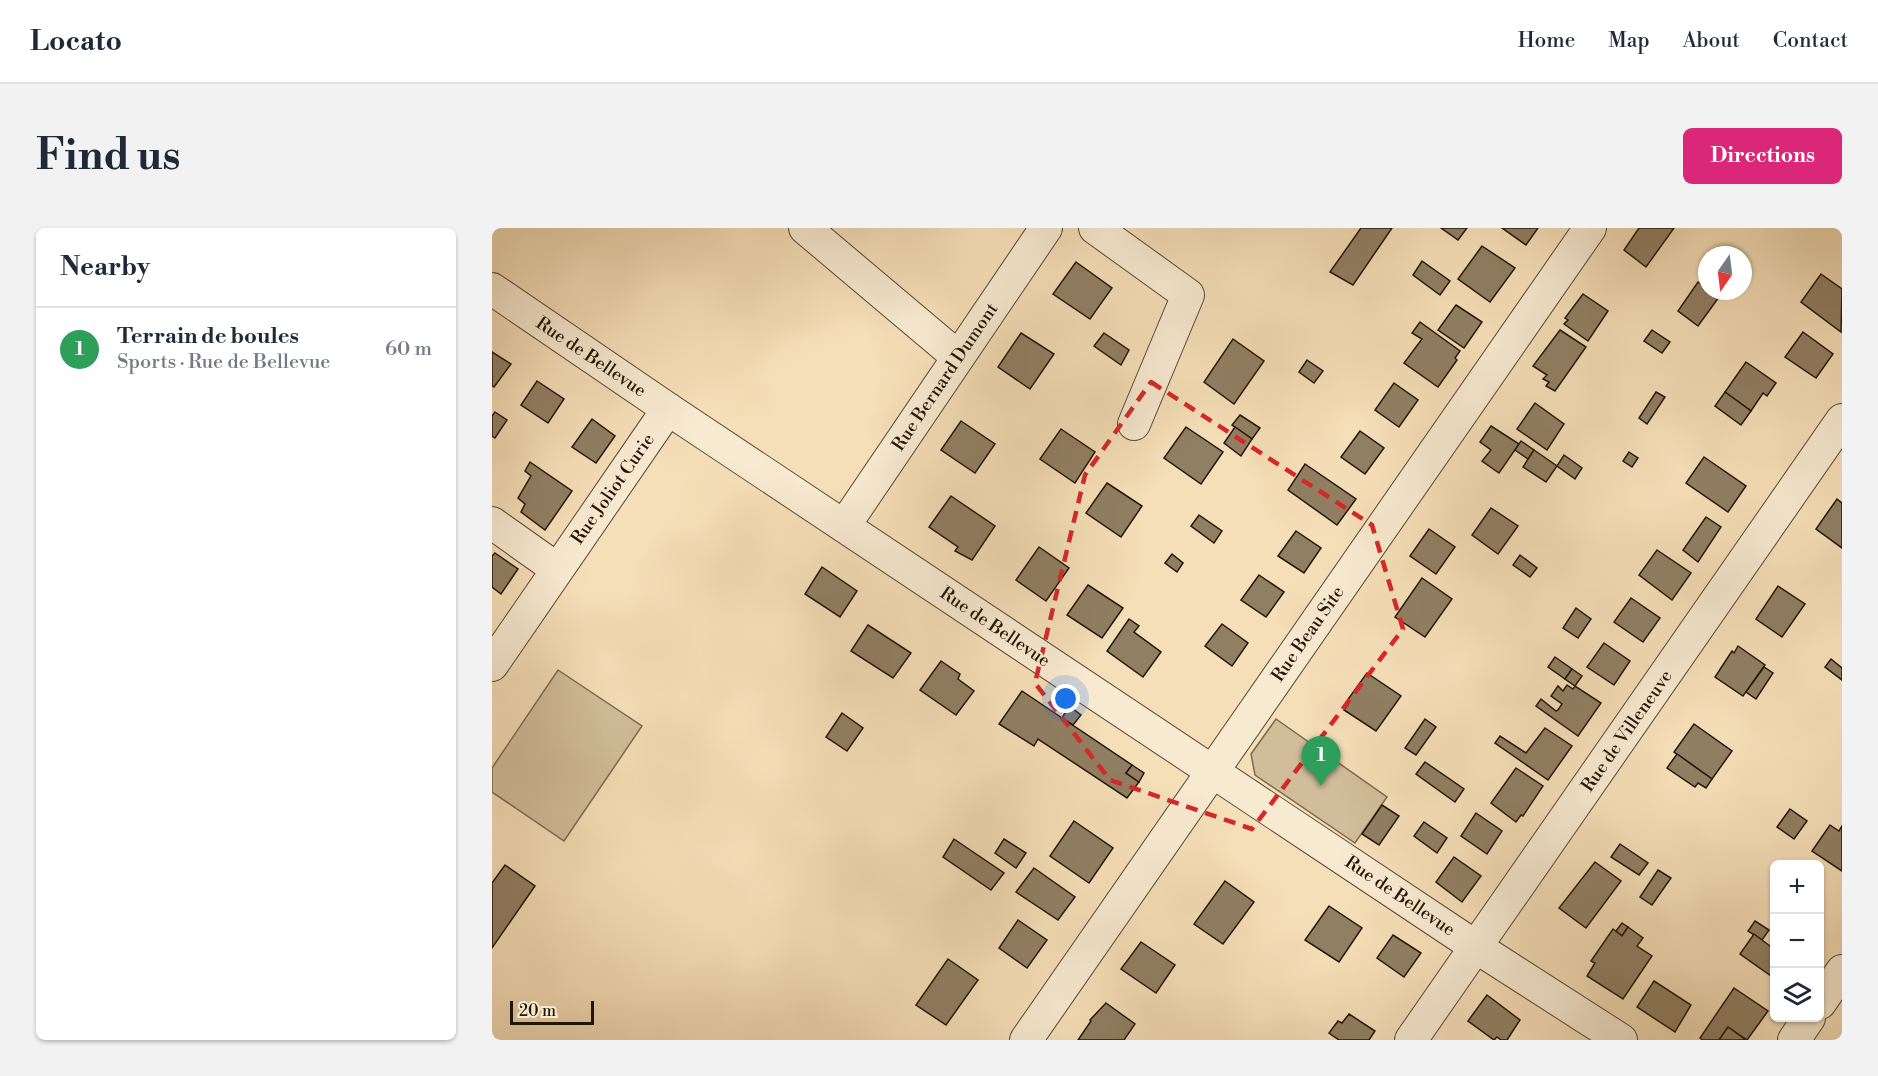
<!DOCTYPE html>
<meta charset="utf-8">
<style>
:root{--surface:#fff;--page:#f2f2f3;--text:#1f2937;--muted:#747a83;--line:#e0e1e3;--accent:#db2777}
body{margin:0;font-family:"Libre Bodoni",serif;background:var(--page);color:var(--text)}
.controls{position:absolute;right:18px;bottom:18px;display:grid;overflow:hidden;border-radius:9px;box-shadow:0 2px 4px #0004}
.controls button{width:54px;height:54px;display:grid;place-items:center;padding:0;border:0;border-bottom:2px solid var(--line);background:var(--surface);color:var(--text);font:30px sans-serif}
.compass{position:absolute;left:1206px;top:18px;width:54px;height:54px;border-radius:50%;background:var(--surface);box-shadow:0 2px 4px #0004;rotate:194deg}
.scale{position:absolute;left:18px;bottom:15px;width:84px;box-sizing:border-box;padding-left:6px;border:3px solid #241607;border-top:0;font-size:16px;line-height:21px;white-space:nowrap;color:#241607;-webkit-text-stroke:4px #f8ead1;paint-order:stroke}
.you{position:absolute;left:574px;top:471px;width:21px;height:21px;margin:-15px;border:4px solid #fff;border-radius:50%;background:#1a73e8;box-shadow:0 0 0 9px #1a73e833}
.badge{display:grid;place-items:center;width:39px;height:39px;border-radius:50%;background:var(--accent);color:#fff;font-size:20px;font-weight:700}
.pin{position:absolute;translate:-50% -50px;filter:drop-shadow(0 2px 3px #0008)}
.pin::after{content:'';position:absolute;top:32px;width:21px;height:18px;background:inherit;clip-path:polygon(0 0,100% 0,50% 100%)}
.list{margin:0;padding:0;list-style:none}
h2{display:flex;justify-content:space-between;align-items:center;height:78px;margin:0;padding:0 24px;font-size:26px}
h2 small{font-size:20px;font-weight:400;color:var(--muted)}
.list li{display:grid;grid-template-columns:39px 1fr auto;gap:18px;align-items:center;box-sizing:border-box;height:84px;padding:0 24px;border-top:2px solid var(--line)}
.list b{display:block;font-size:22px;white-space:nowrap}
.list p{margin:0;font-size:20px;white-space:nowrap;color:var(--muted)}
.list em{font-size:20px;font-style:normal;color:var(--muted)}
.icon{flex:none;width:33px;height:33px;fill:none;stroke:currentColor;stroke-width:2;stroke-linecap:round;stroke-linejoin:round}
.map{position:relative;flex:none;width:1350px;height:812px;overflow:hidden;border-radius:9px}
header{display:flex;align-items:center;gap:36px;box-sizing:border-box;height:84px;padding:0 30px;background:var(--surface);border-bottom:2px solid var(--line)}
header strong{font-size:28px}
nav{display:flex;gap:33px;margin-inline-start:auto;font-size:21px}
.intro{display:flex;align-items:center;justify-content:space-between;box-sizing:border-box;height:144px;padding:0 36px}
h1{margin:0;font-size:42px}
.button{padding:15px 27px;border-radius:9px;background:var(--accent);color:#fff;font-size:21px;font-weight:700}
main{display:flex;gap:36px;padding:0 36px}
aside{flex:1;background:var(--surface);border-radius:9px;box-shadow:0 2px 4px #0004}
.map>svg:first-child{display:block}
.green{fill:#d1bd9a;stroke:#7a6a50;stroke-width:1.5}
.building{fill:#917f63;stroke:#241607;stroke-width:1.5}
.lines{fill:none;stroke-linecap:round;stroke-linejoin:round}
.minor-casing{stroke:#584833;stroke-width:34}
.minor{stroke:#f8ead1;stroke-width:32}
.marked{fill:none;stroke:#d62828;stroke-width:4.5;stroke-dasharray:12 8;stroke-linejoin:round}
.labels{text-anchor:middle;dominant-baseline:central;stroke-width:4.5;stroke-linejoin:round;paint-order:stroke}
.street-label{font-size:18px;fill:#241607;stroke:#f8ead1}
</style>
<header>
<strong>Locato</strong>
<nav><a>Home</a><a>Map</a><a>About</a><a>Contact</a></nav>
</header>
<div class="intro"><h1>Find us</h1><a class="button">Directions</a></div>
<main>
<aside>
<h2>Nearby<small></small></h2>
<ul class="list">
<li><span class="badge" style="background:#2e9e5b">1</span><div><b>Terrain de boules</b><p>Sports · Rue de Bellevue</p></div><em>60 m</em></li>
</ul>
</aside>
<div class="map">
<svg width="1350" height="812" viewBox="0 0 1350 812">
<rect width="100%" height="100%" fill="#f5dfb8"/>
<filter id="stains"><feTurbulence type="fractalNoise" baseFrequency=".00333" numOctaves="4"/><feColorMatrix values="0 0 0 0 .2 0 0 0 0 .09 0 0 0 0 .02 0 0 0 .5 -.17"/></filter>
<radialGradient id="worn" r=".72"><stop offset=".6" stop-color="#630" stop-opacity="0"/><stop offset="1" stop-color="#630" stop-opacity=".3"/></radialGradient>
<g class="green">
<path d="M66,442L150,498L72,613L0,564V540Z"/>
<path d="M784,491L895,569L863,615L763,547L759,526Z"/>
</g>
<g class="building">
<path d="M869,0H900L861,57L838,44Z"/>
<path d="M949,0H975L966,12Z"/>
<path d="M1010,0H1046L1034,17Z"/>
<path d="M1147,0H1182L1154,39L1132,22Z"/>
<path d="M990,18L1023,40L998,74L966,51Z"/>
<path d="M930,33L958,53L948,67L921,47Z"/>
<path d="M584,34L620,60L598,91L561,66Z"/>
<path d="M1329,46L1350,61L1349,104L1309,74Z"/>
<path d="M1206,54L1215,60V63H1220L1227,69L1206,98L1186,83Z"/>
<path d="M1091,66L1116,83L1096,113L1072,96L1076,92L1073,90Z"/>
<path d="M964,77L990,94L972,120L946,102Z"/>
<path d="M928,94L968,123L963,130L965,132L946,159L912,135L930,111L920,105Z"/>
<path d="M1068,102L1094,119L1063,163L1054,158L1057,154L1051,151L1055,147L1041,138Z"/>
<path d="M1160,102L1178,114L1170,125L1152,113Z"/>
<path d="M1311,104L1341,126L1324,150L1293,129Z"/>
<path d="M529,105L562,126L538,161L506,139Z"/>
<path d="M612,105L637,122L629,137L602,118Z"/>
<path d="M741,111L772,133L742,176L712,154Z"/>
<path d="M0,124L19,136L2,159L0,158Z"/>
<path d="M815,132L831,143L822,155L807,144Z"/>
<path d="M1254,134L1284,155L1275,168L1271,165L1259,183L1233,164Z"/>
<path d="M45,153L72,171L56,195L29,177Z"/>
<path d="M902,155L926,172L907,199L883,182Z"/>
<path d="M1164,164L1173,169L1155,196L1147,190Z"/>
<path d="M1233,164L1259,183L1249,197L1223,178Z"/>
<path d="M1043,175L1072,196L1055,222L1025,201Z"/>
<path d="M3,184L15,192L3,210L0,208V188Z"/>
<path d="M748,187L768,200L760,211L740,197Z"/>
<path d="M100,191L123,208L104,235L80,219Z"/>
<path d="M469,193L503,216L483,245L449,222Z"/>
<path d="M999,198L1027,216L1007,245L990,233L999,222L988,214Z"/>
<path d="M694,199L731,224L709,256L672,230Z"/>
<path d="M743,199L760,211L749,228L732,215Z"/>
<path d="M569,201L603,224L583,255L548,231Z"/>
<path d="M868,203L892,220L873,246L849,229Z"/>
<path d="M1029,213L1042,222L1036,231L1023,222Z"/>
<path d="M1042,222L1065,238L1054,254L1031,239Z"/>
<path d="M1137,224L1146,230L1140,239L1131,233Z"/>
<path d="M1072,227L1090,240L1083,251L1065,238Z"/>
<path d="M1212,229L1254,258L1236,284L1194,255Z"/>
<path d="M38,234L80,263L53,302L29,284L33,276L26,270L39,248L33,243Z"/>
<path d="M813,236L864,271L845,297L796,262Z"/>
<path d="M615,255L650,278L629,309L594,285Z"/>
<path d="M459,268L503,298L480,332L463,323L466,319L437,299Z"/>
<path d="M1345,271L1350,275V320L1324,301Z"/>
<path d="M999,280L1026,298L1006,326L980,307Z"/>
<path d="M707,287L730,303L722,315L699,298Z"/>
<path d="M1214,289L1229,299L1206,334L1191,322Z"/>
<path d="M937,301L963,319L944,346L918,328Z"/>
<path d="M804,303L829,320L812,345L786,328Z"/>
<path d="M547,319L577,340L554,373L524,352Z"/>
<path d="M1165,322L1199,345L1180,372L1147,347Z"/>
<path d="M3,325L26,341L9,366L0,359V328Z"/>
<path d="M680,326L691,335L685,344L673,335Z"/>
<path d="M1028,327L1045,340L1038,349L1021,337Z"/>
<path d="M330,339L365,363L348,389L313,366Z"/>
<path d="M767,347L792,364L774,389L749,372Z"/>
<path d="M930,350L960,371L933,409L903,389Z"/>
<path d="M596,357L631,380L610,410L575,387Z"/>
<path d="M1286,358L1313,376L1290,409L1264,391Z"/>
<path d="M1139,370L1168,390L1151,414L1122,394Z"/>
<path d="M1084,380L1099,391L1086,410L1071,400Z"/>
<path d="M637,391L647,398L642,404L669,424L651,449L615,423Z"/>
<path d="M730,396L756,415L740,438L713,418Z"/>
<path d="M376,397L419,425L401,450L359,423Z"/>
<path d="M1112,415L1138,433L1122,457L1095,439Z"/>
<path d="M1246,418L1273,437L1251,468L1223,449L1240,423L1242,425Z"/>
<path d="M1063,429L1080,441L1073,451L1056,439Z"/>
<path d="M1339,431L1350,440V452L1333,439Z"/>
<path d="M449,433L468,446L466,451L482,463L464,487L428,462Z"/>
<path d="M1272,439L1281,445L1264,471L1254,464Z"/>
<path d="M1080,441L1090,448L1083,458L1073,451Z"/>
<path d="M875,445L909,468L884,503L852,482L857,475L854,474Z"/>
<path d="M1075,457L1081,461L1083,458L1109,475L1086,508L1044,478L1049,471L1064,483L1066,482L1070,476L1059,468L1066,458L1071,463Z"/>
<path d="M530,463L640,537L634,545L647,554L635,570L546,511L542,518L507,496Z"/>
<path d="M577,478L589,487L581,497L570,490Z"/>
<path d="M350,485L371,500L355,523L334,509Z"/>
<path d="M933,491L944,499L924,527L913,520Z"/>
<path d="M1202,496L1240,523L1220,551L1182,524Z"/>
<path d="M1053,500L1080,518L1056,552L1003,515L1008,508L1034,525Z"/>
<path d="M1185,526L1220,551L1214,560L1206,555L1203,559L1175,540Z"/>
<path d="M933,534L972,561L963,574L924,546Z"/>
<path d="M640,537L652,545L647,554L634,545Z"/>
<path d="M1024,540L1051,558L1031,588L1029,587L1024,594L999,575Z"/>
<path d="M890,577L907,588L887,617L870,606Z"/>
<path d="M1298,581L1315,593L1302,611L1285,599Z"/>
<path d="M984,585L1010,603L995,626L969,608Z"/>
<path d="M582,593L621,620L597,655L558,628Z"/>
<path d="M932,594L955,610L945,625L922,608Z"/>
<path d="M1338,597L1347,603L1350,598V643L1320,623Z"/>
<path d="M462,611L512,645L499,662L451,629Z"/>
<path d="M512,611L534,625L524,640L503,625Z"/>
<path d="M1128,616L1156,635L1147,647L1119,629Z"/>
<path d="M962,629L989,648L970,674L944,654Z"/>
<path d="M1103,634L1129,653L1094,700L1067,680Z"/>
<path d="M13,637L43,658L0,720V655Z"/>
<path d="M542,640L583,669L566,692L524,664Z"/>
<path d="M1166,642L1179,650L1160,677L1148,669Z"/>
<path d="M733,653L762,674L731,716L702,696Z"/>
<path d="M837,678L870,700L847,734L813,712Z"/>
<path d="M526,692L555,712L535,740L507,720Z"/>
<path d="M1263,693L1277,702L1270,712L1256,703Z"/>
<path d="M1130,695L1136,699L1130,708L1124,703Z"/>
<path d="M1136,699L1151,710L1145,718L1160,728L1131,771L1095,748L1103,735L1099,733L1121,701L1130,708Z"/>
<path d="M1262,706L1282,721V750L1248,726Z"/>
<path d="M901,707L929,725L912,749L885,730Z"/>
<path d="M649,714L683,737L664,765L629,741Z"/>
<path d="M456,731L486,752L454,797L424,777Z"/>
<path d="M1162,753L1199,777L1183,804L1145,779Z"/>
<path d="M1242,760L1276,783L1255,812L1236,799L1227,812H1211L1208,810Z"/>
<path d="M995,767L1028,792L1015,812H1009L1005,809L1002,812L976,793Z"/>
<path d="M614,775L643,796L632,812H586L599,793L598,792Z"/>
<path d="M857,786L883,803L877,812H847L837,805L846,793L850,795Z"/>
<path d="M1236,799L1254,812H1227Z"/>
</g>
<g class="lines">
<defs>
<g id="minor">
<path d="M313,0L466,129"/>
<path d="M603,0L696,67L642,196"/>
<path d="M0,61L176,181L984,719L1129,812"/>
<path d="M0,295L65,341"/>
<path d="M352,298L554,0"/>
<path d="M0,437L176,181"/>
<path d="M1328,775L1350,743"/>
<path d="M534,812L1098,0"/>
<path d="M919,812L1350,192"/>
<path d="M1302,812L1317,790"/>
</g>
</defs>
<use href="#minor" class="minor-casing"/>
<use href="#minor" class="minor"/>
</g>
<path class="marked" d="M659,154L880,297L911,401L760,601L618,552L543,455L593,247Z"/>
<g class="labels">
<g class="street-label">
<text transform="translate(99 129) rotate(34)">Rue de Bellevue</text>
<text transform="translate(453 149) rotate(-56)">Rue Bernard Dumont</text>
<text transform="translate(121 261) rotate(-55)">Rue Joliot Curie</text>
<text transform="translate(503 399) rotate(34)">Rue de Bellevue</text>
<text transform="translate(816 406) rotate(-55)">Rue Beau Site</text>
<text transform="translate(1135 503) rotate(-55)">Rue de Villeneuve</text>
<text transform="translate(908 668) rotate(34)">Rue de Bellevue</text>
</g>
</g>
<rect width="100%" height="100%" filter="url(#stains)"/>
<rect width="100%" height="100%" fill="url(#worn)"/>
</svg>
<div class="controls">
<button>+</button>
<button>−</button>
<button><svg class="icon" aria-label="layers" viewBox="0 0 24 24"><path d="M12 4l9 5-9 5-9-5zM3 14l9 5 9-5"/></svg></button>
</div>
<svg class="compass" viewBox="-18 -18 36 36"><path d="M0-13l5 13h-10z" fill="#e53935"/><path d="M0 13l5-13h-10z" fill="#747a83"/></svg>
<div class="scale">20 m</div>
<div class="you"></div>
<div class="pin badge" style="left:829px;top:558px;background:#2e9e5b">1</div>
</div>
</main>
